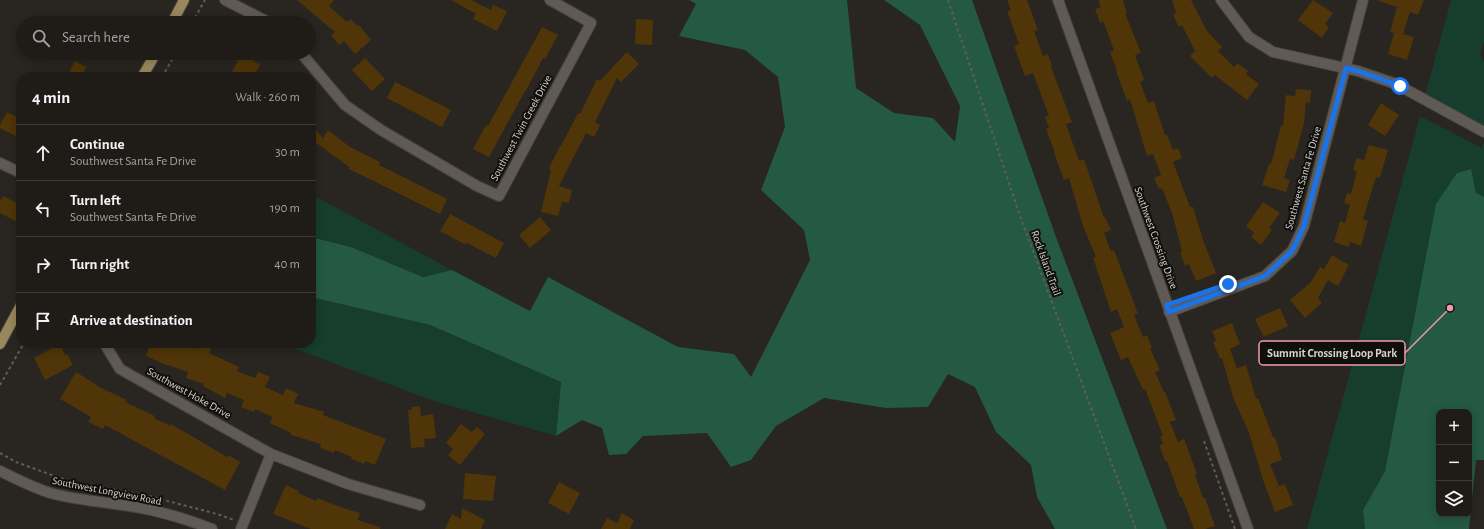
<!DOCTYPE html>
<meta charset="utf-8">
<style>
:root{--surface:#1f1c18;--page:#2c2925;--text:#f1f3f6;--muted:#a1a1a2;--line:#3c3a37}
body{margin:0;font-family:"Alegreya Sans",sans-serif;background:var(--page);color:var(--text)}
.controls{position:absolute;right:12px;bottom:12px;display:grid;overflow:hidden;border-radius:8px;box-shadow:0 2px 10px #0003}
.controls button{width:36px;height:36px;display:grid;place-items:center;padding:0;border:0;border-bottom:1px solid var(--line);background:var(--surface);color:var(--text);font:20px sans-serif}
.stop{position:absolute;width:12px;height:12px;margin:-9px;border:3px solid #1a73e8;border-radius:50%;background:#fff}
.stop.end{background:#1a73e8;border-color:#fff;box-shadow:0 1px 4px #0008}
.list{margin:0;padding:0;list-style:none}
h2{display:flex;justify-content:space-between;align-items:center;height:52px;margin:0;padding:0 16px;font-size:17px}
h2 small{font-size:13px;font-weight:400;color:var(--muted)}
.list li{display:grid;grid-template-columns:26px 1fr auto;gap:12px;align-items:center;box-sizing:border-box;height:56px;padding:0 16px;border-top:1px solid var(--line)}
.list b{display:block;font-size:15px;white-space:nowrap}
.list p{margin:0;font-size:13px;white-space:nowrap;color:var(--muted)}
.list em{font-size:13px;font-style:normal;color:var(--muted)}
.icon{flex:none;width:22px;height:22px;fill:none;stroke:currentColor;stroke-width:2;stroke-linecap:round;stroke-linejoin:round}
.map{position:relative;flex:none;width:1484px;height:529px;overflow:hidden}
.search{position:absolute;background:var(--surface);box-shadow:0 2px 10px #0003;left:16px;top:16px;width:300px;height:44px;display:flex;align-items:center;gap:10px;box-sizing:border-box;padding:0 14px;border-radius:22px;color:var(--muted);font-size:15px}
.panel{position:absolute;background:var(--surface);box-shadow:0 2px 10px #0003;left:16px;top:72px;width:300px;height:276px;border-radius:16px}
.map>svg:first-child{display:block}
.green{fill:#163d2d}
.forest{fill:#245943;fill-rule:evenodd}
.building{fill:#4f3508}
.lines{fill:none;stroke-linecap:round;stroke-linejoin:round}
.minor-casing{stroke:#45413c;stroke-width:12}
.major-casing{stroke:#45413c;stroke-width:12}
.path{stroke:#615d59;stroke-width:2;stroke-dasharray:3 3;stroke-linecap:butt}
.minor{stroke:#5f5a54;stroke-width:10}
.major{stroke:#99885c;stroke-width:10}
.route{stroke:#1a73e8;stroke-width:5}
.labels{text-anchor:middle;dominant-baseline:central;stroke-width:4;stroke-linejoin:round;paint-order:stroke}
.street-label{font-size:11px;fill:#d5d2cf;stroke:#110f0c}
.leader{fill:none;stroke:#f29aad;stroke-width:1.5}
.callout-dot{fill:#f29aad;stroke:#110f0c;stroke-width:1.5}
.callout{fill:#110f0c;stroke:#f29aad;stroke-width:1.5}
.callout-label{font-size:12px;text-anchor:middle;font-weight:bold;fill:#d5d2cf}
</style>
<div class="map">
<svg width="1484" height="529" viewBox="0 0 1484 529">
<rect width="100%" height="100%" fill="#292520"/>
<g class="green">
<path d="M1451,0H1484V41L1480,54L1484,62V130L1424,99Z"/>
<path d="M1420,116L1482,148L1484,141V460L1469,412H1439L1390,445L1385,471L1363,510L1365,529H1307Z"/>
<path d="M311,194L452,270L423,277L351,247L311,237Z"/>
<path d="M311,297L430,325L561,382L556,436L434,401L280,343H311Z"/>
</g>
<g class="forest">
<path d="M689,0H847L856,88L894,113L933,118L955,142L960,106L920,25L884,0H972L1056,237L1167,529H1055L1037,497L1031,465L996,432L975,387L948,374L928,407L886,408L824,398L776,426L751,460L731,467L707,433L643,436L626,454L609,455L602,428L582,420L556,436L561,382L430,325L311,297V237L351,247L423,277L452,270L530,311L548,277L678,347L734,354L751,377L810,260L804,230L761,190L785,127L778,77L745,50L679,36L696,4Z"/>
<path d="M1471,169L1476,193L1484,197V460H1476L1469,529H1365L1363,510L1385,471L1436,204L1457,173ZM1439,412H1469V514H1439Z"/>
</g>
<g class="building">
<path d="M297,0H334L329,6L347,22L351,19L357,26L359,25L371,40L355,54L344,41L339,45L331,35L335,32Z"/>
<path d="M451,0H471L491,10L493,5L507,11L497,31L473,19L476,14Z"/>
<path d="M1007,0H1027L1038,30L1034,31L1043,56L1048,54L1052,66L1051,67L1072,122L1066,124L1079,161L1084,159L1104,218L1105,217L1111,230L1104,233L1111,251L1114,250L1138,314L1134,315L1143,337L1147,335L1152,348H1150L1160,370L1155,372L1164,392H1165L1176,420L1170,422L1178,442L1184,439L1197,474L1195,475L1203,498H1205L1215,526L1205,529H1194L1182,497H1180L1167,461H1165L1159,445L1163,444L1160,437L1163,436L1145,389L1143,390L1128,357L1121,360L1110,333L1124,327L1117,309L1111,312L1093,258L1096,257L1083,226L1069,178L1064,180L1054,153H1055L1046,129L1049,128L1045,117L1049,116L1033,73L1025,76L1014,46L1019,44L1007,11L1011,10Z"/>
<path d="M1098,0H1123L1127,13H1125L1141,53L1135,55L1144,80L1140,82L1148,103L1154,101L1165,135H1167L1173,150L1178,148L1182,158L1173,162L1190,207H1193L1203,240L1216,273L1196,281L1189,264L1185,266L1180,252L1182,251L1172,213L1162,188L1159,189L1154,178L1161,175L1153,154L1147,156L1130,99L1127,101L1116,71H1117L1110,52L1114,50L1103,21L1100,23L1095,9L1101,7Z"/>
<path d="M1172,0H1191L1207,31L1222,47L1218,51L1234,67L1237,63L1248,71L1246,74L1259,84L1247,100L1215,75L1212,78L1190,56L1195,51L1182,25L1179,27L1173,15L1176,13Z"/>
<path d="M1313,0L1333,13L1325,24L1329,27L1322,38L1298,20Z"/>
<path d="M1380,0H1424L1418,15L1410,12L1403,34L1414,37L1407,60L1388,54L1394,33L1390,32L1397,7L1379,1Z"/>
<path d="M636,19L653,20L652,45L635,44Z"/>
<path d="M542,27L558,35L545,59L543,58L526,91H525L489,157L473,149L486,125L488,126Z"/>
<path d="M627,52L639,64L621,82L617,78L595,122L600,125L594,137L586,133L559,186L572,190L569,203L562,202L558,216L541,212L551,170L549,168L560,146H561L578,113L580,114L597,79L600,81Z"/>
<path d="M223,53H256L252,60L260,65L253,77H243L232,71L238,61Z"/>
<path d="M365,58L385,79L372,91L352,70Z"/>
<path d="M75,61L86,67L81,77H67Z"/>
<path d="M395,82L451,110L442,127L387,98Z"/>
<path d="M1296,89L1311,90L1310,103L1306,102L1304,123L1294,160L1290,159L1284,178L1290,180L1286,192L1262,185L1269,164H1271L1281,126H1283L1286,95L1295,96Z"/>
<path d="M1381,103L1399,115L1385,136L1368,125Z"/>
<path d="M7,112L21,119V139L0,128V125Z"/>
<path d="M311,125L323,138L328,130L350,147L380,162L379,165L447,199L440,214L349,169V167L311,139Z"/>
<path d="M1369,145L1388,150L1380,178L1376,177L1363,219L1368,221L1361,246L1350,242L1349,247L1334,242L1340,221L1345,223L1350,205L1344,203L1347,193L1351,194L1357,172L1353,170L1356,158L1364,160Z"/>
<path d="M3,196L21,205V224L0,213V201Z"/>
<path d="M1263,202L1280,213L1269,228L1272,230L1261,245L1251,237L1254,233L1246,226Z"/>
<path d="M450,214L504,243L496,258L467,243L466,245L440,231Z"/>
<path d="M540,217L551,230L530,248L519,235Z"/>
<path d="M1332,255L1349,265L1338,286L1328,280L1318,298L1322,303L1305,318L1290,300L1310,283L1320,267L1324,269Z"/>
<path d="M1280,308L1288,326L1264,337L1255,319Z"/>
<path d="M1232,323L1240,344L1230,349L1237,368L1246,365L1256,399L1258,398L1273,437H1275L1282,460L1270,464L1279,486L1285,484L1293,505L1275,512L1264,483L1249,433L1233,397L1222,358L1220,359L1213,342L1216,341L1212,331Z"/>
<path d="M151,343H180L197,349L199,343L212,346L209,353L239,367L237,371L255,378L258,372L270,377L265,387L283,395L286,388L298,394L294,403L324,412L323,415L386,439L375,465L365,461L364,464L351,459L352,457L335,450L334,453L320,448L321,444L291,435V433L270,423L272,417L255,409L254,412L241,407L244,400L227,393L225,398L203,386L204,384L186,378L188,372L168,365V366L146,356Z"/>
<path d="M60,344L65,355L67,354L73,365L45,380L34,358Z"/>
<path d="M76,372L97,385V386L127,400L125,402L155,416L154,418L170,426V424L183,431L227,457L228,455L240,462L225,490L105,425L103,429L88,422L91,417L60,399Z"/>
<path d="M420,406L421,416L433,414L436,438L424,439L425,447L411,448L408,410H412L411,407Z"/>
<path d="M461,424L472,432L477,427L485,434L460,465L448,455L453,449L446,443Z"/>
<path d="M465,473L496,476L493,501L463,499Z"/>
<path d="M559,482L580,493L569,514L548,503Z"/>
<path d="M286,485L299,491L298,493L316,501L317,498L346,509L360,513L358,520L380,527V529H311L273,514Z"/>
<path d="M462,508L485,520L481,529H445L452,514L461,519Z"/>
<path d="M622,513L634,520L630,529H601L607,518L617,523Z"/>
</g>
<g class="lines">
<defs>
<g id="minor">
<path d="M225,0L270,23"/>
<path d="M1058,0L1248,529"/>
<path d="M1221,0L1249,37L1273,52L1358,71L1396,84L1484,132"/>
<path d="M301,53L345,105L381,130L477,186L499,196L591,23L550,0"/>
<path d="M0,163L21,173"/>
<path d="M1169,312L1265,276L1292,251L1304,226L1363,0"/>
<path d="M104,343L120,369L271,454L348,484L420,505"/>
<path d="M0,471C17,479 35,489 54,494C86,502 119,503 151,510C172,515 192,521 212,529"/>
<path d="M241,529L271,454"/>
</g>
<g id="major">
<path d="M172,23L184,0"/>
<path d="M142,77L156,53"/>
<path d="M0,344L21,305"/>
</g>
</defs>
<use href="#minor" class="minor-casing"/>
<use href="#major" class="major-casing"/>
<g class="path">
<path d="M948,0L1020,216L1136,529"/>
<path d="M192,23L205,0"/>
<path d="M162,77L176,53"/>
<path d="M0,385L24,343"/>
<path d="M1204,441L1235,529"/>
<path d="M0,453L16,462L71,482L145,495L217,514L234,520"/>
</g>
<use href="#minor" class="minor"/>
<use href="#major" class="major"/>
</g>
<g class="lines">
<path class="route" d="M1228,284L1167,305L1169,312L1265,276L1292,251L1304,226L1346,68L1358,71L1400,86"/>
</g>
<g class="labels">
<g class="street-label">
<text transform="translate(521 128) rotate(-62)">Southwest Twin Creek Drive</text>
<text transform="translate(1303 178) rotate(-74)">Southwest Santa Fe Drive</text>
<text transform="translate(1156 238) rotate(70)">Southwest Crossing Drive</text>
<text transform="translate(1046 263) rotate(70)">Rock Island Trail</text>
<text transform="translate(189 393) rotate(29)">Southwest Hoke Drive</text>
<text transform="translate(107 491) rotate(11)">Southwest Longview Road</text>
</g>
</g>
<path class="leader" d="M1450 308L1405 353"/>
<circle class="callout-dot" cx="1450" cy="308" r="4"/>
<rect class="callout" x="1259" y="341" width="146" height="24" rx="4"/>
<g class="callout-label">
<text x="1332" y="357">Summit Crossing Loop Park</text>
</g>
</svg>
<div class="controls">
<button>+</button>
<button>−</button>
<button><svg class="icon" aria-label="layers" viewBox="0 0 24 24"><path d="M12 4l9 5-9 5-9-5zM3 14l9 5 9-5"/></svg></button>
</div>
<div class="stop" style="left:1400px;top:86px"></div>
<div class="stop end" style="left:1228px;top:284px"></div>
<div class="search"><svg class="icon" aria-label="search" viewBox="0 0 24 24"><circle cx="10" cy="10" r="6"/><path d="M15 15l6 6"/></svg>Search here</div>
<section class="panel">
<h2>4 min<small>Walk · 260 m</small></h2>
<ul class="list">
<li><svg class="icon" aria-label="ahead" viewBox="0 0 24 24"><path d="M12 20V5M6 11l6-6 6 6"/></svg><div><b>Continue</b><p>Southwest Santa Fe Drive</p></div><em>30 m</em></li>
<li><svg class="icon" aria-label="left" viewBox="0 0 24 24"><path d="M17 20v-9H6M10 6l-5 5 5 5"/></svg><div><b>Turn left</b><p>Southwest Santa Fe Drive</p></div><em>190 m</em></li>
<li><svg class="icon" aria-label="right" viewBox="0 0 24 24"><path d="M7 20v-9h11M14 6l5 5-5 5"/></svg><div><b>Turn right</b></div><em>40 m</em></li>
<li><svg class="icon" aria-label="arrive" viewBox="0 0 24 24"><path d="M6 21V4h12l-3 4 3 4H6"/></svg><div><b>Arrive at destination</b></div></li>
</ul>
</section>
</div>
